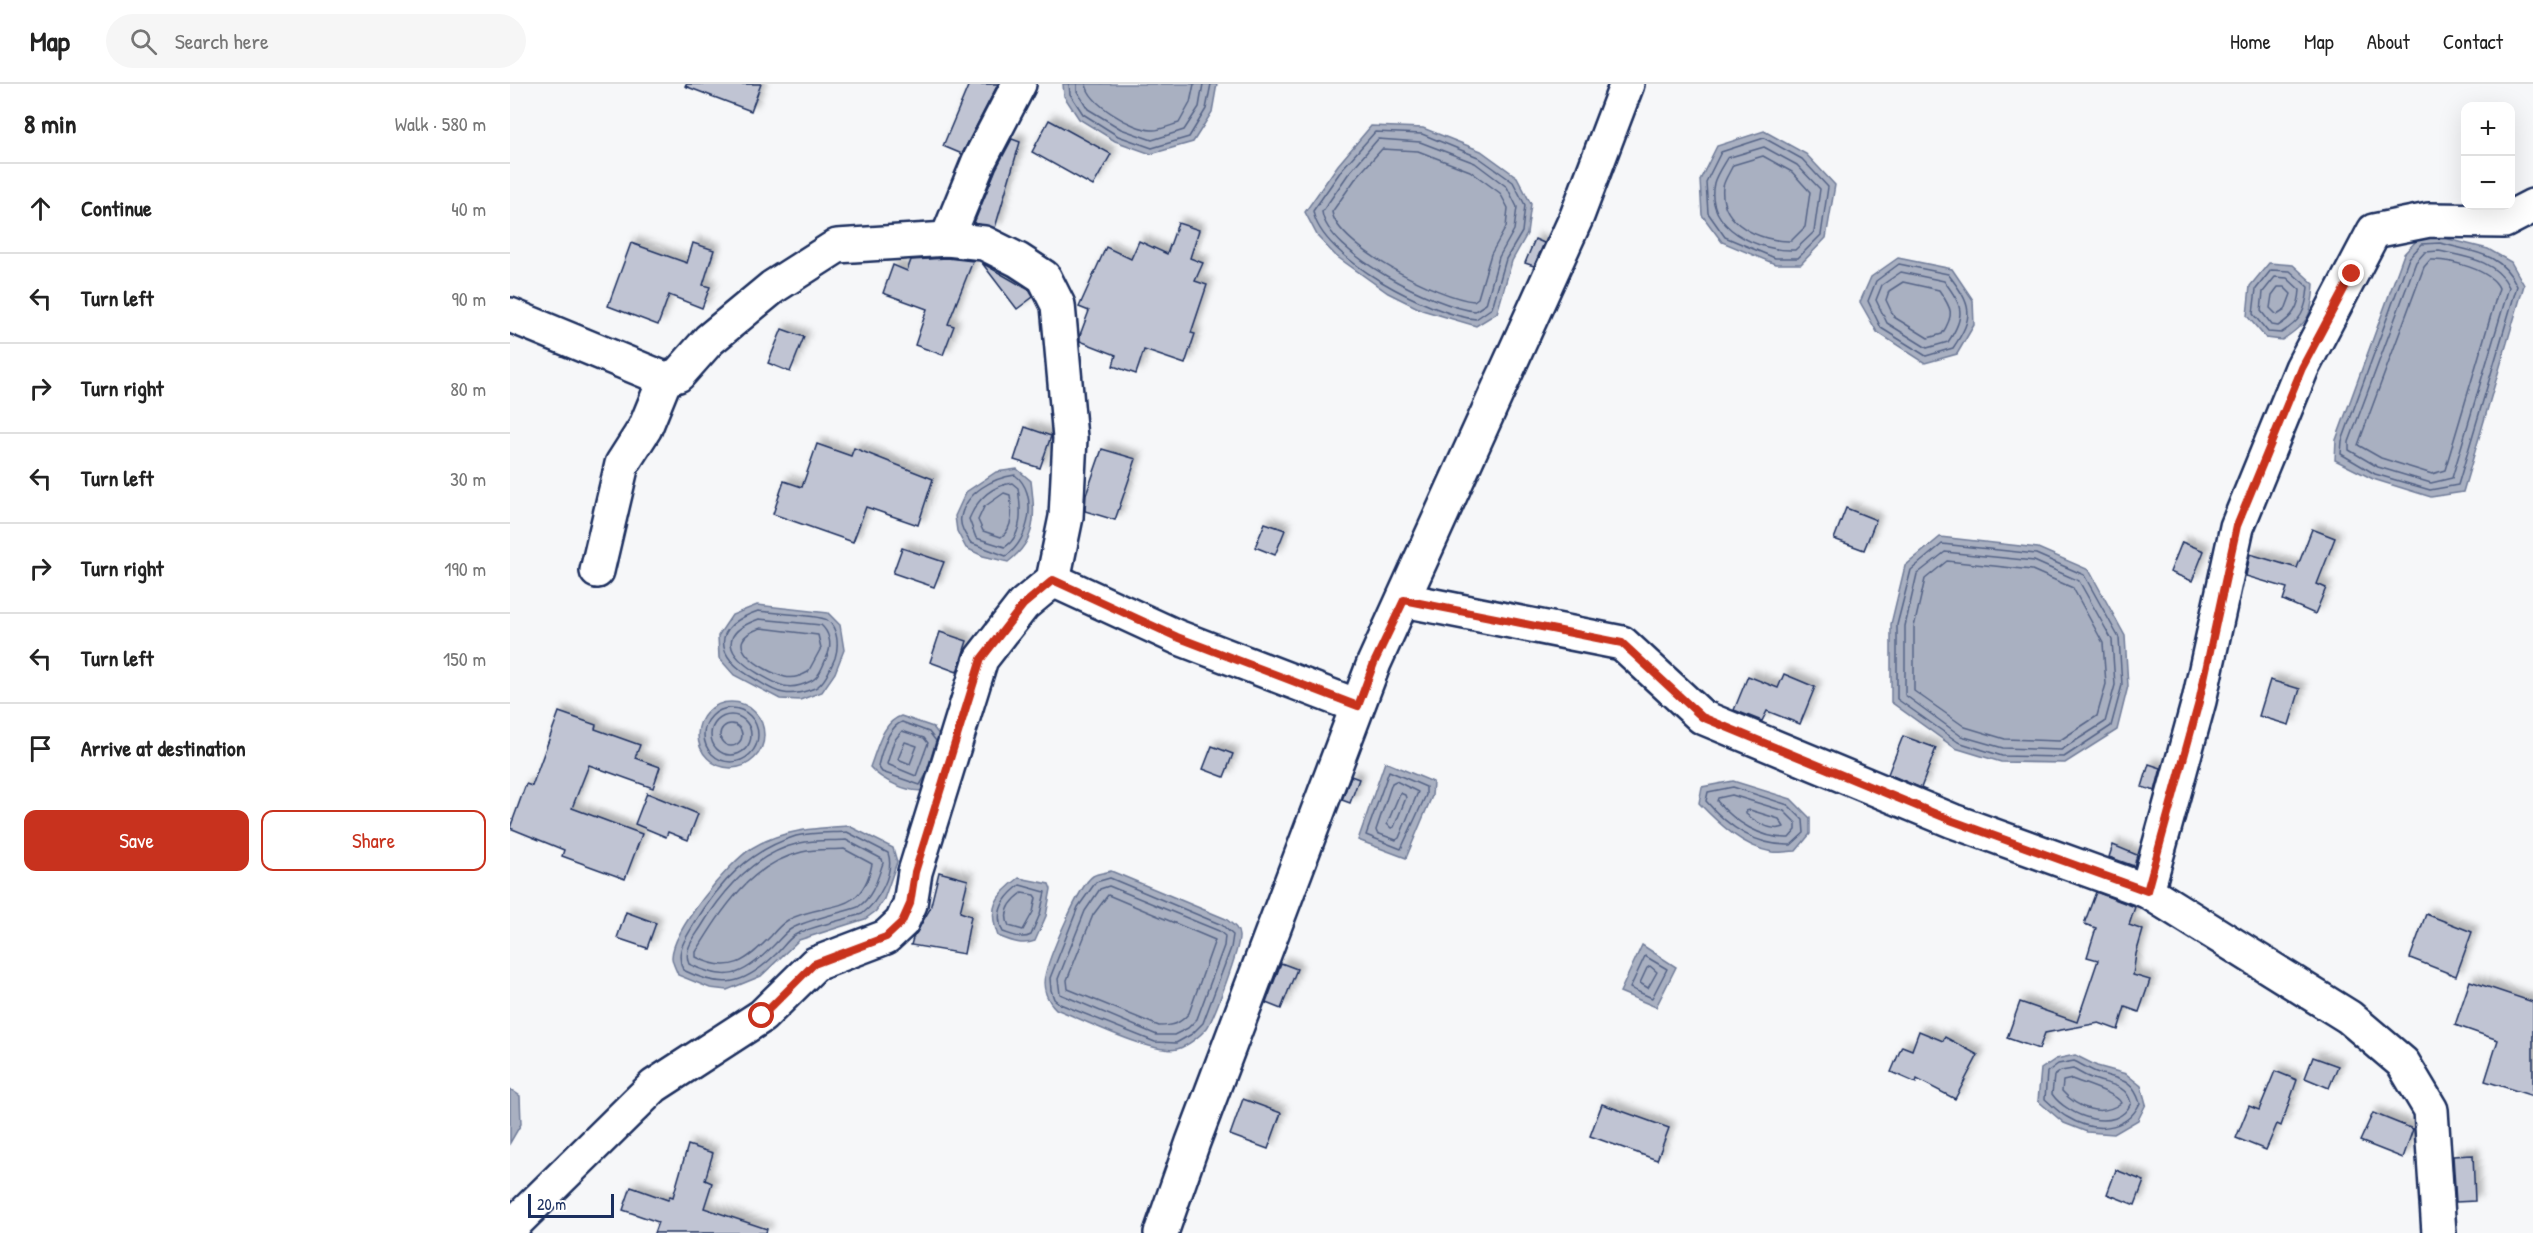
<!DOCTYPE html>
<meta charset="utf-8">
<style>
:root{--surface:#fff;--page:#f6f6f6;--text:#222;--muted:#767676;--line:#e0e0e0;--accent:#c8321e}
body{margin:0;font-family:"Patrick Hand",sans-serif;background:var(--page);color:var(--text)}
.controls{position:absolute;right:18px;top:18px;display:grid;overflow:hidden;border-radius:12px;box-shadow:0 6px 24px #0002}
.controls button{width:54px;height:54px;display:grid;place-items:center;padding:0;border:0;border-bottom:2px solid var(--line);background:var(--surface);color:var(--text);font:30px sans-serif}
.scale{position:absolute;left:18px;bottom:15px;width:86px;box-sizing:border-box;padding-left:6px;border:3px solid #1b2f5e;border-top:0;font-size:16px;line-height:21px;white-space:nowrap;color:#1b2f5e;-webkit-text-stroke:4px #fff;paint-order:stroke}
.stop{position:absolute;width:18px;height:18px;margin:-14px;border:4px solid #c8321e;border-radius:50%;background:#fff}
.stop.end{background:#c8321e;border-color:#fff;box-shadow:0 2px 6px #0008}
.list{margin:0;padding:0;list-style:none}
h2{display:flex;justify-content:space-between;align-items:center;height:78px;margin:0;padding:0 24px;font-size:26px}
h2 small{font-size:20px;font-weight:400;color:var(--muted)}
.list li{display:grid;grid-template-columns:39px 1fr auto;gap:18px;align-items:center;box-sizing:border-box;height:90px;padding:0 24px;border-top:2px solid var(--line)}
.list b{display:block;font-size:22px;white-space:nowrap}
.list em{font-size:20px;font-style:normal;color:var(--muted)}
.actions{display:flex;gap:12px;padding:18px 24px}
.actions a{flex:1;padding:14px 0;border:2px solid var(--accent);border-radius:12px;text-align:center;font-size:21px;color:var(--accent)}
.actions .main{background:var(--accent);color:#fff}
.icon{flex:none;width:33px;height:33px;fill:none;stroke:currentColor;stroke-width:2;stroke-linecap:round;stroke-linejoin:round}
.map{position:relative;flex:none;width:2023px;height:1149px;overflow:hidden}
header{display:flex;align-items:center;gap:36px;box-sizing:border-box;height:84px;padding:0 30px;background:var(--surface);border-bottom:2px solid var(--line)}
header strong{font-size:28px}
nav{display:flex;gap:33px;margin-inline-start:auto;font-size:21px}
.search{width:420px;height:54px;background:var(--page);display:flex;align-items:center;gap:15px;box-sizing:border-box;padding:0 21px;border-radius:33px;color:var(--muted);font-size:22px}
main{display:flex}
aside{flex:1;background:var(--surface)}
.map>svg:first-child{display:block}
.water{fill:#a9b0c1;stroke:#707c99;stroke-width:1.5}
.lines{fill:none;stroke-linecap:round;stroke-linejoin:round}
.shore{stroke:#546386;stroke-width:1.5}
.building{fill:#c0c4d3;stroke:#1b2f5e;stroke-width:1.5;filter:url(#shadow)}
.minor-casing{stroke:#1b2f5e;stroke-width:38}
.minor{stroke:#fff;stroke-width:33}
.route{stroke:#c8321e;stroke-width:8}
</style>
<header>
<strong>Map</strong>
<div class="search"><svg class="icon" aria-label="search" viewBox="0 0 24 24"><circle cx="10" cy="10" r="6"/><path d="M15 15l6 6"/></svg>Search here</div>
<nav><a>Home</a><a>Map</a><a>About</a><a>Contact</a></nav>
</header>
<main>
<aside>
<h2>8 min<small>Walk · 580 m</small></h2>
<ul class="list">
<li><svg class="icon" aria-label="ahead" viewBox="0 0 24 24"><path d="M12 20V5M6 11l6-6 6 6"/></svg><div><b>Continue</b></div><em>40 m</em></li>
<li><svg class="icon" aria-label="left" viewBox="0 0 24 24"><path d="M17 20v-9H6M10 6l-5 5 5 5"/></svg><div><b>Turn left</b></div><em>90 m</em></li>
<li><svg class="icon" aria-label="right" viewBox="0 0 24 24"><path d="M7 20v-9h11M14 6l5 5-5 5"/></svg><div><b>Turn right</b></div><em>80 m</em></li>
<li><svg class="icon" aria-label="left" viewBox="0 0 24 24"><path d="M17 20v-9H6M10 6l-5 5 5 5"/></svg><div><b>Turn left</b></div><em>30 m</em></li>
<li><svg class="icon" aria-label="right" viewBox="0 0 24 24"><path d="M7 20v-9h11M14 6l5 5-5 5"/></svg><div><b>Turn right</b></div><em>190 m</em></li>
<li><svg class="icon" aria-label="left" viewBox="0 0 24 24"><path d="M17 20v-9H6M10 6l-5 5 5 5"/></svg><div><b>Turn left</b></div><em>150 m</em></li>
<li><svg class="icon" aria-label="arrive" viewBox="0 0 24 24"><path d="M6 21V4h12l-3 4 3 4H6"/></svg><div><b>Arrive at destination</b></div></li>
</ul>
<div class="actions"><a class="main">Save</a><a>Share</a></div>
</aside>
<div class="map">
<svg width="2023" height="1149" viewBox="0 0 2023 1149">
<defs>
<filter id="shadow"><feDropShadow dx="5.5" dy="-5.5" stdDeviation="3" flood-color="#0004"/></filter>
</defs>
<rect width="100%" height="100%" fill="#f6f7f9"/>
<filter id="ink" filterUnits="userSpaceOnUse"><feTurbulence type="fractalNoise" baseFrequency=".0167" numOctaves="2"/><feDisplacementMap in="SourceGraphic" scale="12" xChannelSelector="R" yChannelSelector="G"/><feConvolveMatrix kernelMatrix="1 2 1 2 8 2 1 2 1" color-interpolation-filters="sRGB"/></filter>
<g filter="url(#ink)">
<g class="water">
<path d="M553,0H707L702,28L683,58L641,70L605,57L569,35L554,12Z"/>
<path d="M861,42L913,44L971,67L1007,93L1021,120L1017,150L1002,177L987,229L966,242L912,226L878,209L826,172L808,153L795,128L828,81Z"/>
<path d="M1254,47L1296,70L1325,101L1316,154L1291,180H1265L1212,158L1192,131L1190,96L1207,62Z"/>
<path d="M1930,153L1978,165L2001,178L2014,201L1953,408L1921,413L1863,395L1825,376L1826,356L1894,170L1909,154Z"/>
<path d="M1388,174L1442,185L1463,216L1464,241L1447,270L1415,279L1367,248L1350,218L1361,193Z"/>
<path d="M1759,179L1783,181L1804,200C1802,232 1799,238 1772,256L1756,254L1737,232L1740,202Z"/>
<path d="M507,385L521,397C525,431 528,455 498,478L473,472L456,464L447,447L445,432L456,408L486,388Z"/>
<path d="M1430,453L1528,464L1579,486L1615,552L1618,602L1607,646L1555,679L1491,678L1445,664L1381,618V540L1395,482Z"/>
<path d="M247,521L318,529L330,541L334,566L325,589L312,608L290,616L270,615L224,591L209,574L208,552L222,531Z"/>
<circle cx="221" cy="651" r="33"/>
<path d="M391,632L423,643L433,656L416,706C399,710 371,696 360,683C367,666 372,638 391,632Z"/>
<path d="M875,678L923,698L922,712L896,774L848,756Z"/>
<path d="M1223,697L1281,715L1300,734V750L1286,767C1278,767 1269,769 1262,768C1233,763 1208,739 1189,719L1192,703Z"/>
<path d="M339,742L383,764L387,778L374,815L366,827L355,835L289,856L251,892L217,906L200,904L168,891C166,885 162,879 162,873C163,846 218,779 242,764C271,746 305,744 339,742Z"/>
<path d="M601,787L716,835C722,840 729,844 729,852C730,864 704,934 697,944C690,952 678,962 667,965C643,971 572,935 546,925C537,916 532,904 535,892C539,873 569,801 583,792C588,789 596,789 601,787Z"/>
<path d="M509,794L539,800L541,805L536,832L525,857C512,862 501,857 488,852C477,823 486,811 509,794Z"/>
<path d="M1132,861L1166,883L1146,923L1110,908Z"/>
<path d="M1565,971L1587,982L1616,990L1631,1002L1636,1020L1628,1036L1604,1050L1577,1048L1554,1039L1528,1017L1531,985L1546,975Z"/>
<path d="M0,1005L10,1012L11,1040L0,1059Z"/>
</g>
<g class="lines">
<g class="shore">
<path d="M559,0L560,10L573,30L608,52L642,64L679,53L696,25L701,0"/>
<path d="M567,0V7L578,25L611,45L642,56L674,46L689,23L693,0"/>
<path d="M576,0C579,20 622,45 642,46C649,47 661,41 669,39L680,19L684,0"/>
<path d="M865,48L912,50L968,73L1003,98L1015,121L1012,148L996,175L982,224L966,235C922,231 811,175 803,127L833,84Z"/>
<path d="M1254,54L1292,75L1318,103L1311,151L1288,174H1265L1215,153L1198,129L1196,98L1211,68Z"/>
<path d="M868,55L910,58L965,79L997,103L1007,123L1004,146L989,173L976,220L965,227C926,223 818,170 812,128L839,89Z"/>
<path d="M1254,63L1287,81L1310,105L1304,148L1285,166C1249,168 1194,144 1204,99C1206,91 1213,81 1217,74Z"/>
<path d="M872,65L908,67L960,87L990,109L998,124L996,143L981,170L968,214L964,217C931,215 828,163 822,128L846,94Z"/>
<path d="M1253,72L1282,88L1300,108L1295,143L1281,157C1250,158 1209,139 1213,103C1214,96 1220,88 1223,81Z"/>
<path d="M1930,159C1963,168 1991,168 2007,202L1948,401L1920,406L1865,390L1831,370L1832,357L1899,174L1912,160Z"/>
<path d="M1929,167C1956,173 1986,176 1999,203L1942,394L1921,399L1868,383L1839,366V358L1906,178L1915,168Z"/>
<path d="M1920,176C1940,175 1981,186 1989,204L1935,386L1922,390L1871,374L1848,361L1914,183Z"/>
<path d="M1389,180L1438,190C1462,221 1465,232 1443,264L1416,272L1371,244L1358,217L1366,197Z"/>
<path d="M1761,186L1780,187L1798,203C1796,227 1791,237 1771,249L1758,248L1743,230L1746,205Z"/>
<path d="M1391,188L1434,197C1453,221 1456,232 1438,258L1417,264L1377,239L1366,216L1372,201Z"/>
<path d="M1765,193L1777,194L1790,206C1789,223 1783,233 1768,242L1762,241L1751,227L1753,208Z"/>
<path d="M1393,198L1429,206C1442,225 1445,230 1432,250L1418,254L1384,233L1376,216L1379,207Z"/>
<path d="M1768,203H1774L1781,210L1775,226L1767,231L1760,224L1762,211Z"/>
<path d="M505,391C529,409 520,456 496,472L461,459C456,452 449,442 451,433C456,408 483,394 505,391Z"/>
<path d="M502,399L508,404C511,424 514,451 495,463L466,454L459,435C467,416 481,402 502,399Z"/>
<path d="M494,409L500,411C502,425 504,444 491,453L473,447L468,436L474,423Z"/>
<path d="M1432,460L1526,470L1574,491L1609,554L1612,601L1601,642L1554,673L1492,672L1448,658L1387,615V541L1401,486Z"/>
<path d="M1435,468L1524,477L1569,497L1602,556L1605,601L1595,638L1551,666L1493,664L1451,652L1395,611V542L1407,490Z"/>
<path d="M1437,477L1522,486L1563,504L1593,559L1596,600L1587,632L1549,657L1495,655L1455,643L1404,607V543L1415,495Z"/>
<path d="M248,527C261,529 309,531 317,536C328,544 329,562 325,574C321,583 315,599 305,604C295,608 284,611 274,609C264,608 253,600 245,595C204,572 201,543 248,527Z"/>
<path d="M249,535L311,541C319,548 322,560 318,570C314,579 310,593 301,597C293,601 283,604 274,602C266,600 256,594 249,590C217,571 207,550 249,535Z"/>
<path d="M251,544L308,551L311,564L298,588C291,592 283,595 275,593C252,587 206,558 251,544Z"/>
<circle cx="221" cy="651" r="27"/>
<circle cx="221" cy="651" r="20"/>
<path d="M392,638L419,648L426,657L416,691L410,701L372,688L368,682C371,669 378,643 392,638Z"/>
<circle cx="221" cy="651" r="11"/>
<path d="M392,647L414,654L418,659L406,692L377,680L384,657Z"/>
<path d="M395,658L407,662L400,680L388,675Z"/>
<path d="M879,687L916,703V711L891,765L856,751Z"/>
<path d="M886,697L908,708L889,754L886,756L867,749L866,746L882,699Z"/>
<path d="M1223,703L1278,721L1293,736L1294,749L1281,761C1246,762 1218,743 1196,717L1198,708Z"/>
<path d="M890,709L895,711L896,714L884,743L881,744L877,740Z"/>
<path d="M1222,711L1274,727L1286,739V746L1279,754C1251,755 1225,738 1207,717L1208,714Z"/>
<path d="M1240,726L1269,735L1274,743C1262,748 1246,738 1236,730V727Z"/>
<path d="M337,748L378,769C385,789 368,818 352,830C337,835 296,844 285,851C277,856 272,865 265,871C233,902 212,905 173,886C165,867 175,856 184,840C210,798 238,767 286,752C302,748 321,749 337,748Z"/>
<path d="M336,756L372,775L373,779C367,796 363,813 348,823C331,829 296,836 281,845C274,849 268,858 261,864C232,893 216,898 179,880C173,866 184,854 191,843C214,805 245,769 290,759C304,756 321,757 336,756Z"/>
<path d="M334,765L362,780C351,834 316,816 278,836C271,840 266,846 261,852C237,877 220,891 186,873V868C212,826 240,780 292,768C305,765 321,766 334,765Z"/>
<path d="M600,794L712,841L723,851L721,864L693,939L682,950L666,959L645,958L550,920L544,915L541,906L540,894L568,823L586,798Z"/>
<path d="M510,801L535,808L530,830L521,851C512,856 502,851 493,848C483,828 494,813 510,801Z"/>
<path d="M599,802L709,847L715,852L714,862L687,935L678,944L664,951H647L550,910L548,895L575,827L590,805Z"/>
<path d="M512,809L524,811L526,814L523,828L513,846L499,842C492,828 501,817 512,809Z"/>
<path d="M598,811L705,856L679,929C670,940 662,942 649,942L558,905L557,896L583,831Z"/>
<path d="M1135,872L1157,885L1142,914L1120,904Z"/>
<path d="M1140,882L1147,888L1138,904L1130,899L1137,884Z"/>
<path d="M1564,977C1571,980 1578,985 1586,988C1607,996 1622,993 1630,1019C1616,1048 1583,1049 1557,1033C1549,1029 1542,1021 1535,1015L1537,988L1548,980Z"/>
<path d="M1563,985C1569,988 1575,992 1581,994C1597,1001 1616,999 1621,1019C1607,1051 1557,1032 1542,1010L1544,992L1551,987Z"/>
<path d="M1562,995C1574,1000 1608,1010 1611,1019C1591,1034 1567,1024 1552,1007L1553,997Z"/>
</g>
</g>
<g class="building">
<path d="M176,0H251L241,27L175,2Z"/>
<path d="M459,0H488L452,70L433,62Z"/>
<path d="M539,36L601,70L583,102L522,68Z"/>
<path d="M502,55L510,58L485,144L464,139L486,85Z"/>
<path d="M668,139L689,146L680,174L693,179L685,197L697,201L681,249L685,250L675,280L634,266L626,290L603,282L606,271L570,257V251L579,227L569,223L596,163L621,175L629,157L657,170Z"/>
<path d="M1025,155L1034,159L1024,182L1015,179Z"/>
<path d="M121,159L177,179L183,159L204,166L193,201L200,203L192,224L159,211L148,241L98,222Z"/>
<path d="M437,174L463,177L438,240L444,242L433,271L405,261L417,225L373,209L383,181L397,187L401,176Z"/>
<path d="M472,179L519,206L523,213L507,225Z"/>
<path d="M272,245L294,253L280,288L258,279Z"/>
<path d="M515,343L541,352L530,384L504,376Z"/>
<path d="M307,360L341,372L344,364L423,395L408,441L356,423L343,458L263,430L274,397L292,403Z"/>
<path d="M592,365L626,375L605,436L575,427L576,411Z"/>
<path d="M1336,424L1366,436L1354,466L1324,455Z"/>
<path d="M755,439L775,446L765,471L745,463Z"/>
<path d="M1802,445L1825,454L1807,500L1816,504L1805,530L1773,516L1777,504L1736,492L1740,470L1787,484Z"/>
<path d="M1672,458L1694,467L1682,497L1660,488Z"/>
<path d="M392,464L434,478L424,503L383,489Z"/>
<path d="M430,548L457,557L447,588L420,578Z"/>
<path d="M1274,590L1305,603L1290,640L1257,627L1252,637L1224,626L1238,592L1268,604Z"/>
<path d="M1760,596L1790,605L1779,641L1749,632Z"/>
<path d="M49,628L86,641L85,645L130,661L125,674L150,683L143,704L79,681L62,724L132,750L115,795L52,772L54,766L0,744L16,700L22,702Z"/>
<path d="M1393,652L1426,664L1411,704L1378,690Z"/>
<path d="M702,662L723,670L714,693L693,685Z"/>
<path d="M1639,680L1651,684L1645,707L1632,703Z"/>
<path d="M841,692L849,695L840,719L832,716Z"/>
<path d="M137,709L188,730L178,756L158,748L156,753L125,740Z"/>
<path d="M1603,761L1627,771L1624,782L1599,773Z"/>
<path d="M429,788L458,796L450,828L461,832L454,870L401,861L403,854L420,825Z"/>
<path d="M1586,808L1625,823L1619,841L1633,846L1626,870L1623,891L1640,896L1629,928L1615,923L1608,946L1589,939L1535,949L1529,965L1497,954L1510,918L1567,938L1588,876L1577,873L1586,844L1574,840Z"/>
<path d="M116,828L146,839L137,864L107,854Z"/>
<path d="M1916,830L1962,848L1946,892L1900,874Z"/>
<path d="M771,879L787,885L771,925L756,919Z"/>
<path d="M1960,897L2023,918V1012L1975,997L1988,956L1945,941Z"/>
<path d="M1409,947L1433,957L1435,953L1468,971L1445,1015L1407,995L1406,999L1381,988L1392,962L1402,966Z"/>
<path d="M1803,973L1828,982L1819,1004L1795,994Z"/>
<path d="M1765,987L1787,996L1771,1042L1767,1040L1756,1066L1726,1054L1739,1022L1749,1026Z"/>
<path d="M733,1015L771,1029L758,1065L720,1051Z"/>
<path d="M1092,1020L1159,1044L1147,1076L1080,1052Z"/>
<path d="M1863,1029L1903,1045L1893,1074L1850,1057Z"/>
<path d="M178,1061L203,1069L195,1096L202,1099L194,1124L257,1145L256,1149H144L148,1138L113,1126L121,1103L158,1116L160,1112L163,1113Z"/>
<path d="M1963,1071L1965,1117L1946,1118L1943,1072Z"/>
<path d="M1606,1086L1634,1097L1625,1121L1597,1110Z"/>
</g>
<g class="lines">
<defs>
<g id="minor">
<path d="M437,155L469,77L509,0"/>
<path d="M0,231L155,295L168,291L199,256L263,203L327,162L437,155L474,159L508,176L534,193L548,221L560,354L556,433L543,496L513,521L471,575L405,788L400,820L392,838L376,853L305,880L252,932L144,1002L7,1137L0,1148"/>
<path d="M87,487L112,380L135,344L155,295"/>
<path d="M543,496L667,553L847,622"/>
<path d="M894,516L1112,559L1192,633L1443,737L1637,807"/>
<path d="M651,1149L683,1058L864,579L1067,132L1117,0"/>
<path d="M1929,1149L1921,1026L1893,979L1839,933L1637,807L1689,617L1727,443L1792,284L1864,147L1919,136L1994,137L2023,122"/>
</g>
</defs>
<use href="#minor" class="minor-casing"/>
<use href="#minor" class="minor"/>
</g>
</g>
<g class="lines" filter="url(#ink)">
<path class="route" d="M252,932L304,880L376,853L392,838L400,820L405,788L471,575L513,521L543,496L667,553L848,622L864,579L894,516L1112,559L1192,633L1443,737L1637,807L1689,618L1727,442L1792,284L1842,190"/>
</g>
</svg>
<div class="controls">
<button>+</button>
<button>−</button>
</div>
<div class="scale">20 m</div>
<div class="stop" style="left:252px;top:932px"></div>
<div class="stop end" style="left:1842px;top:190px"></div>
</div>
</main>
